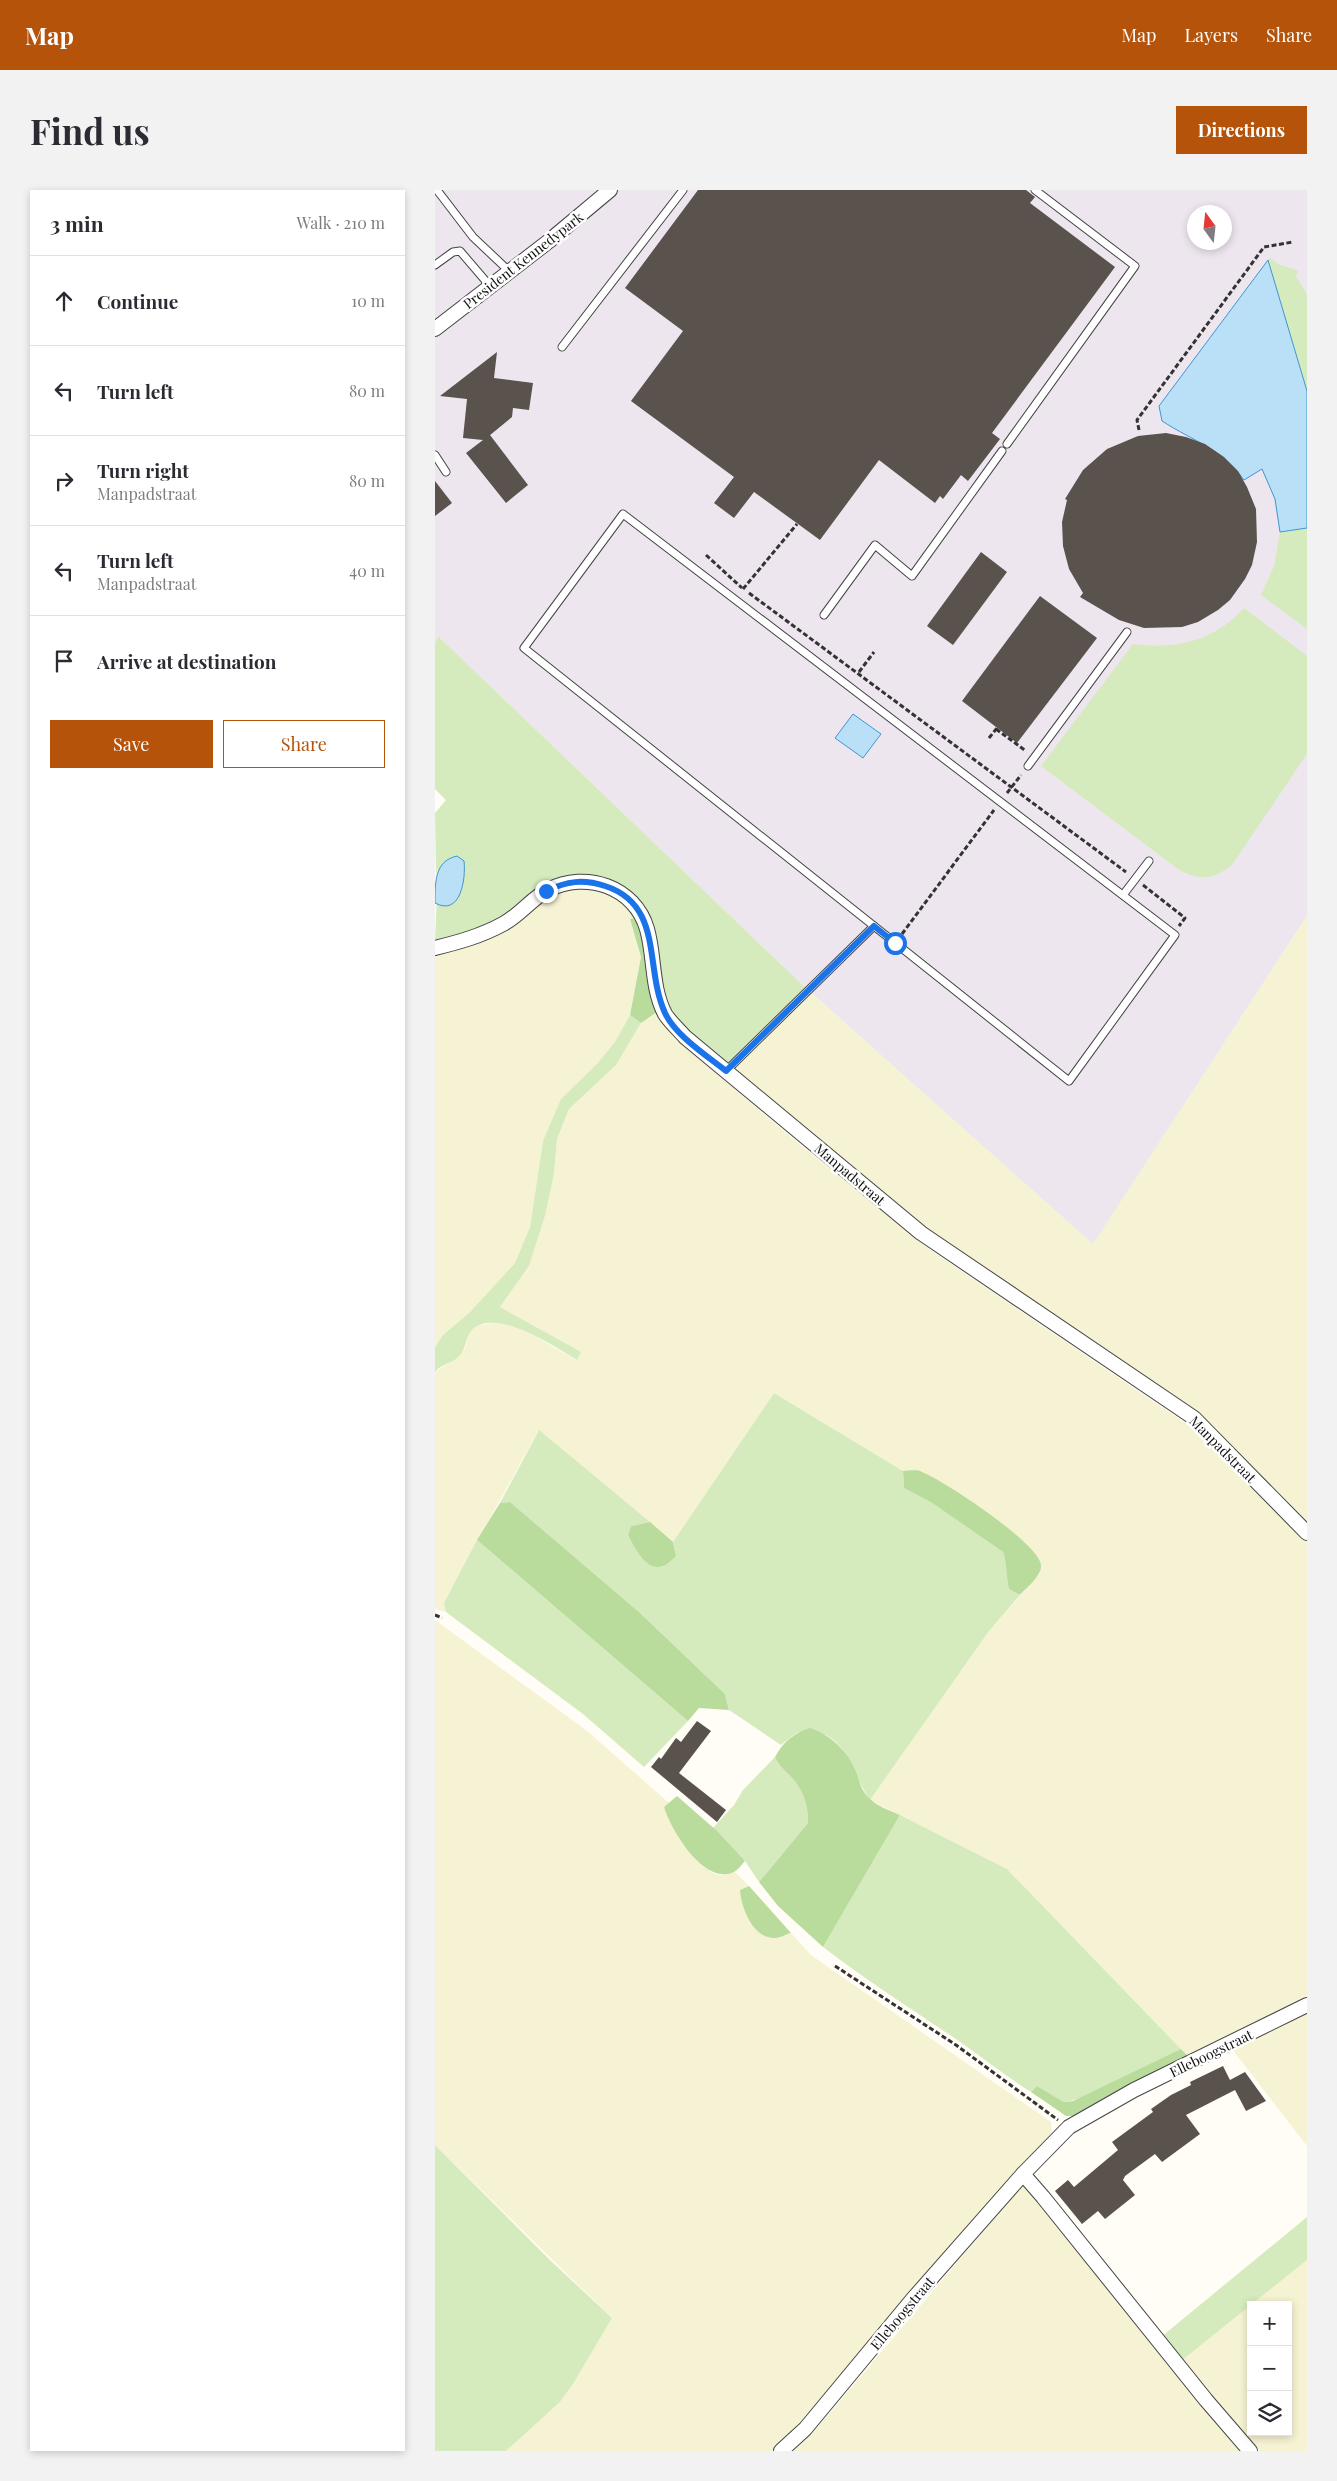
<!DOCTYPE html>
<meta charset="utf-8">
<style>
:root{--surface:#fff;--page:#f2f2f3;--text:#2b2b33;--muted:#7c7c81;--line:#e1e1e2;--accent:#b45309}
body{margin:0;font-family:"Playfair Display",serif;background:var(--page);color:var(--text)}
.controls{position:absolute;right:15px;bottom:15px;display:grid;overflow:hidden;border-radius:0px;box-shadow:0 2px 8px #0003}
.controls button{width:45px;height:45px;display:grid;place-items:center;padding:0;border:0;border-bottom:1px solid var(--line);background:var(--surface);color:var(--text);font:25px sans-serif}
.compass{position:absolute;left:752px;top:15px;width:45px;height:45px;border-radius:50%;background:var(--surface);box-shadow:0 2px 8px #0003;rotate:345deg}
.stop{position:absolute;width:15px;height:15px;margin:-11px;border:4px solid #1a73e8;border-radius:50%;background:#fff}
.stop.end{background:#1a73e8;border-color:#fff;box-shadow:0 1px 5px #0008}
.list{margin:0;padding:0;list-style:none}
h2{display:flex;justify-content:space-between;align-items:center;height:65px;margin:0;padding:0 20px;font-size:21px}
h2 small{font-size:16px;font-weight:400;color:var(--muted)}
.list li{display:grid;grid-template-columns:32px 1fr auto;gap:15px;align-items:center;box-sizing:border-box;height:90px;padding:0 20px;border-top:1px solid var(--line)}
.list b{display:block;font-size:19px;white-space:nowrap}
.list p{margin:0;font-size:16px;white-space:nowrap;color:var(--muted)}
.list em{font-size:16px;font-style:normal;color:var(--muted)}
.actions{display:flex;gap:10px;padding:15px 20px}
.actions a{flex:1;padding:11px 0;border:1px solid var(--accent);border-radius:0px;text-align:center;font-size:18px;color:var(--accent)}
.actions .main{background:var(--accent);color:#fff}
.icon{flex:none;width:28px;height:28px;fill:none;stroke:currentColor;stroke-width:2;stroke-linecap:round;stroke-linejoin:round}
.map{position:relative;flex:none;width:872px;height:2261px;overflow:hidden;border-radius:0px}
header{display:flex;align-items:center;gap:30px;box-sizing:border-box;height:70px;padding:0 25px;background:var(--accent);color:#fff}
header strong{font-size:24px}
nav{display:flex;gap:28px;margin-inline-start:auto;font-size:18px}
.intro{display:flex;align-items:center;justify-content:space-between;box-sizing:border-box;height:120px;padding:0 30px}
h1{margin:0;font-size:35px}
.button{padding:12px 22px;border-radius:0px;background:var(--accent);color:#fff;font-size:18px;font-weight:700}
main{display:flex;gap:30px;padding:0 30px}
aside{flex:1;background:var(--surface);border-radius:0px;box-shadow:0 2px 8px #0003}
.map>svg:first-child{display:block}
.industrial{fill:#eee6ef;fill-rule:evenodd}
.farmland{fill:#f6f3d4}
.green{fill:#d5ebbd}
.forest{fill:#b9dc9c}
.water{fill:#b9e0f7;stroke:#3f96cf}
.building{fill:#5a524d}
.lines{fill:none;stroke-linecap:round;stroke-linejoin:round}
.lane-casing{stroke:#444;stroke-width:9}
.street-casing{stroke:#444;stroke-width:16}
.path{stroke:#333;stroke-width:3;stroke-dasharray:5 2.5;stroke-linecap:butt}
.lane{stroke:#fff;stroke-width:7}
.street{stroke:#fff;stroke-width:14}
.route{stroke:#1a73e8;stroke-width:6}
.labels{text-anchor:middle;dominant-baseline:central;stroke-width:5;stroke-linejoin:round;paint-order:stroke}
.street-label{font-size:14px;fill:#111;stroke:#fff}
</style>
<header>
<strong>Map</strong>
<nav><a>Map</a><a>Layers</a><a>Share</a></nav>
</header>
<div class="intro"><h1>Find us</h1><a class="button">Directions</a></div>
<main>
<aside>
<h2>3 min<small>Walk · 210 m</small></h2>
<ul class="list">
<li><svg class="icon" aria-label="ahead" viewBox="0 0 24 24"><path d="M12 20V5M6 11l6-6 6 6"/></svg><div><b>Continue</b></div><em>10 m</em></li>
<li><svg class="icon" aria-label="left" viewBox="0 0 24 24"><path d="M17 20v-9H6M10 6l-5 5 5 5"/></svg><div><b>Turn left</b></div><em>80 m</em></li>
<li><svg class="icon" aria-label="right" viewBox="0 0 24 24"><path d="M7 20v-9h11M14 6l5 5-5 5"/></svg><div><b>Turn right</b><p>Manpadstraat</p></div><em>80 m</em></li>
<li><svg class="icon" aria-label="left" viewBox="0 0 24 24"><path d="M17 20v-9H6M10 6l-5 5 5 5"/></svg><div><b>Turn left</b><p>Manpadstraat</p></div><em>40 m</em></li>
<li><svg class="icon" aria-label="arrive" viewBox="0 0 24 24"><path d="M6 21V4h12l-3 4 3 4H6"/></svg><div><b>Arrive at destination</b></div></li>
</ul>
<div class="actions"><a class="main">Save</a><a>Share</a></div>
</aside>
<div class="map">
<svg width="872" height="2261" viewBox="0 0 872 2261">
<rect width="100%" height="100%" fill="#fffdf5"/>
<path class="industrial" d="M0,0H872V726L658,1055L373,800L5,448L0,452ZM759,22H789V52H759Z"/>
<g class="farmland">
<path d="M150,698L164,701L184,710L200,728L195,730L206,767L195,825L180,852L108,951L95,1037L80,1073L35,1122L8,1145L0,1157V765L17,760L130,699Z"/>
<path d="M872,726V1337L759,1228L486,1043L295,877L373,800L658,1054Z"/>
<path d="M222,822L251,858L368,957L494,1059L753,1235L792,1266L872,1348V1806L753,1866L572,1679L435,1610L554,1441L605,1383L486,1281H468L339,1203L238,1352L103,1241L17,1398L9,1413L11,1422L0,1419V1182L17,1171L30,1158L35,1141L43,1136L57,1133L80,1135L141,1170L145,1162L65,1117L94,1076L110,1026L119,984L122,949L134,919L181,875L206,833Z"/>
<path d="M0,1430L151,1540L234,1613L229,1617L245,1650L277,1683L286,1685L300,1682L314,1696L305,1700L340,1748L356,1743L376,1765L616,1932L617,1943L611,1951L339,2261H71L125,2212L138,2194L177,2128L0,1955Z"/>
<path d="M872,1821V1956L797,1859Z"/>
<path d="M589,1993L811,2261H359L388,2231Z"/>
<path d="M872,2070V2261H825L745,2172L816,2115V2242H853V2115H816Z"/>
</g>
<g class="green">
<path d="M835,67C846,79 854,75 864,82L860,85L872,104V201L833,70Z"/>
<path d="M872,338V439L826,405L839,376L845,342Z"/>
<path d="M809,418L872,466V564L797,675C778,690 764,691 743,679L606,576L698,454C741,460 779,451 809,418Z"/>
<path d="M4,447L373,800L295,877C274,860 249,843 234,820C213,785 229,715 187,696C181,694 174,693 168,692C156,689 144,683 131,687C108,693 90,713 71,726C49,739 24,747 0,753L3,677L1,686L0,623L11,610L0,599V452Z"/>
<path d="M195,825L206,833L181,875L134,919L122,949L119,984L110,1026L94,1076L65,1117L146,1162L142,1170C119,1157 60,1115 36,1141C31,1147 31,1158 25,1165C19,1173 6,1174 0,1182V1157L8,1145L35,1122L80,1073L95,1037L108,951L126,909L163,873L180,852Z"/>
<path d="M339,1203L468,1281L469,1298L497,1313L568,1362C572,1374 571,1387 574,1399L585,1405L554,1441L435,1610C418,1587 413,1544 377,1542C373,1542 366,1541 362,1543C357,1546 351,1551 346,1555L294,1520L290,1504L204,1422L75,1312L65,1313L104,1240L215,1332L196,1336L193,1345C203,1365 218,1393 241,1366L238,1352Z"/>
<path d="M42,1350L253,1531L209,1577L148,1524L11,1422L9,1413Z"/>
<path d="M340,1567C344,1577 351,1581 358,1589C368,1600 374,1618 373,1633L324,1692L310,1671L278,1638L299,1615L308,1600Z"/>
<path d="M465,1625L572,1679L746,1859C716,1874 660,1908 629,1912L602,1896L596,1902C570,1886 546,1866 521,1849C476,1819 431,1790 388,1757Z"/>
<path d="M0,1955L116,2071L177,2128L138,2194L125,2212L71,2261H0Z"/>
<path d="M872,2027V2070L745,2172L726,2147Z"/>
</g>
<g class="forest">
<path d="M200,728L205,734L222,822L206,833L195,825L206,767L195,729Z"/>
<path d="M468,1281C474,1281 482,1279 487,1282C508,1290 605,1354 606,1375C607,1386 592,1397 585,1405L574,1399C571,1387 572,1374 568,1362L497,1313L469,1298Z"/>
<path d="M75,1312L204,1422L290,1504L294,1520L264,1518L253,1531L42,1350L65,1313Z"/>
<path d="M215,1332L238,1352L241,1366C218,1393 203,1365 193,1345L196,1336Z"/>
<path d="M375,1538C396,1545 413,1561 421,1582C425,1592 426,1601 435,1609C442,1616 456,1621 465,1625L388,1757L343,1716L324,1692L373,1633C374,1618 368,1600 358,1589C351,1581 344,1577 340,1567C348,1552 359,1543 375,1538Z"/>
<path d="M242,1606L282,1641L310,1671C307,1674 303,1680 299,1682C269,1696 236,1640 229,1617Z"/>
<path d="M314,1696L356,1743C351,1744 345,1748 341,1748C318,1750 306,1717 305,1700Z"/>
<path d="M746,1859L753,1866L672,1908L642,1926H631L596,1902L602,1896L629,1912L638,1911Z"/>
</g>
<g class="water">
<path d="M833,70L872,201V338L845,342L840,309L827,279L809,290C787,259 758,251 727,231L724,216Z"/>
<path d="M418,524L446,544L428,568L400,548Z"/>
<path d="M22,666L29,671C31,688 26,727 0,713C0,691 0,671 22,666Z"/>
</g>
<g class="building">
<path d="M263,0H591L600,7L595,13L680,77L557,243L565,249L533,291L526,285L508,309L505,306L500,313L444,270L385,350L319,302L299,328L279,313L299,287L196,211L248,141L190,98Z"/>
<path d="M62,162L59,188L98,193L94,220L78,218L77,227L49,250L55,245L93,295L71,313L31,263L48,250L28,248L32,209L5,206Z"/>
<path d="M731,243L751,247L770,254L789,267L803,281L812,297L821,319L822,352L817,375L810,389L795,410L783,420L763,432L747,437L709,438L684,430L645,407L648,403L634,379L628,356L627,332L632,310L630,309L648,280L672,259L703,246Z"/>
<path d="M0,291L17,313L0,326Z"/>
<path d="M546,362L572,382L518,455L492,436Z"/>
<path d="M605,406L662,448L582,553L527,511Z"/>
<path d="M262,1531L276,1541L244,1583L291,1620L282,1632L216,1577L224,1567L226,1569L241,1548L246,1552Z"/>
<path d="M788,1876L795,1890L810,1882L831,1911L811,1921L800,1900L751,1925L765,1944L727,1972L720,1964L690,1986L688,1990L700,2005L670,2029L663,2021L647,2034L620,2001L633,1990L639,1997L683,1960L677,1952L718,1922L716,1919L736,1905L756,1895L755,1892Z"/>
</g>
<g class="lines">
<defs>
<g id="lane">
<path d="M2,0L38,47L74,81"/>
<path d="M0,75L18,62L25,61L55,96"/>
<path d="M127,157L248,0"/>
<path d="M572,254L700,76L600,0"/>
<path d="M0,265L11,282"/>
<path d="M188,324L740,745L634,891L89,458Z"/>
<path d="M389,425L440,355L477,386L567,261"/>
<path d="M593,576L692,442"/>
<path d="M688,705L714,671"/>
<path d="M291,881L439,736"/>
</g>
<g id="street">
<path d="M0,139L114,51L175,0"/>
<path d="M0,758C24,752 46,746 68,734C85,725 97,708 113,700C151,680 200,697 212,739C220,767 216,797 230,824C235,832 244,840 250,847L486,1043L759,1228L872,1343"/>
<path d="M588,1984L608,2007L771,2210L815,2261"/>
<path d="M346,2261L370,2239L477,2110L588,1984L634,1937L699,1900L872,1815"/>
</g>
</defs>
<use href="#lane" class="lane-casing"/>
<use href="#street" class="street-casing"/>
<g class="path">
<path d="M704,240L702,230L829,57L858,52"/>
<path d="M271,365L307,398"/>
<path d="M308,399L362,334"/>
<path d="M314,403L691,682"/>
<path d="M424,482L439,462"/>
<path d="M561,539L591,561"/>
<path d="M554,548L562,538"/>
<path d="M572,603L586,585"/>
<path d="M708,695L750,728L744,736"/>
<path d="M467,744L559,620"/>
<path d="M0,1425L7,1428"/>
<path d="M400,1776L521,1855L623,1930"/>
</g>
<use href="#lane" class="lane"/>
<use href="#street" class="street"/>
</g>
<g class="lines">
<path class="route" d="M111,701C132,691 148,689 170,696C229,715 209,777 230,823C240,845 272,866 291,881L439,736L460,753"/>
</g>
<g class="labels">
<g class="street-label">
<text transform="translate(88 70) rotate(-38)">President Kennedypark</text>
<text transform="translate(415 984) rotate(40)">Manpadstraat</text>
<text transform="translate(788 1259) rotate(45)">Manpadstraat</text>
<text transform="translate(776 1863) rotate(-26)">Elleboogstraat</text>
<text transform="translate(467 2123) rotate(-50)">Elleboogstraat</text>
</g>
</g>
</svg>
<div class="controls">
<button>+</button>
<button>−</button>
<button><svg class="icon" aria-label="layers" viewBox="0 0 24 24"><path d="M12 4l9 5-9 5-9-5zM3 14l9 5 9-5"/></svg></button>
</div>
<svg class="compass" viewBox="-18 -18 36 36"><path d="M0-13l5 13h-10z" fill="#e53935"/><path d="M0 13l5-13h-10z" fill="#7c7c81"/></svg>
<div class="stop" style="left:460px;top:753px"></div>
<div class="stop end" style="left:111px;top:701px"></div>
</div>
</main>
